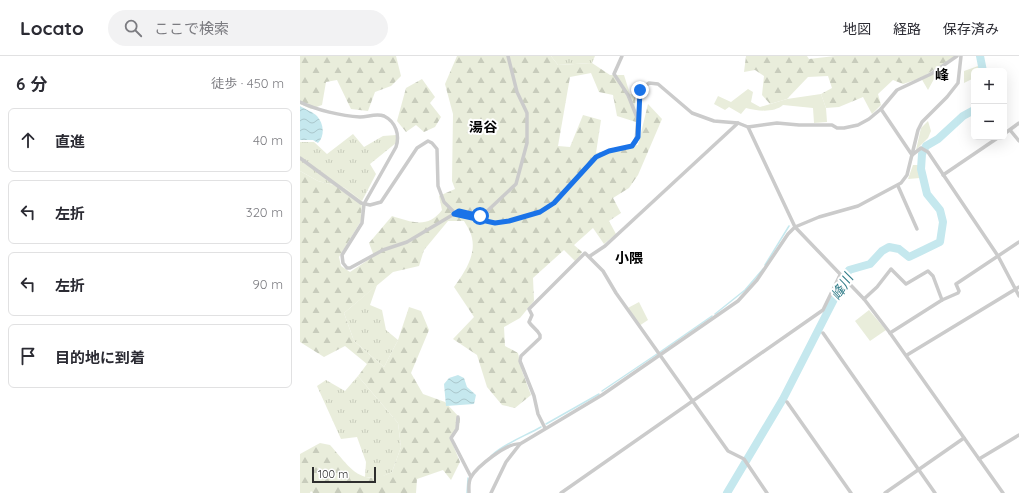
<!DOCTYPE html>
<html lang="ja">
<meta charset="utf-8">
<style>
:root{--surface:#fff;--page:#f2f2f3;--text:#2b2b33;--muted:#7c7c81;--line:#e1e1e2}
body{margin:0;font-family:Quicksand,"Noto Sans JP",sans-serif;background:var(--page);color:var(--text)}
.controls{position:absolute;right:12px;top:12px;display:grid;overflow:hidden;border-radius:6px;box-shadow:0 4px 16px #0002}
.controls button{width:36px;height:36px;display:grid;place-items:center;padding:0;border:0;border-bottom:1px solid var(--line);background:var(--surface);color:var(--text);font:20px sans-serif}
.scale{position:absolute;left:12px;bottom:10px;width:64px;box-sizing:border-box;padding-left:4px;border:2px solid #2e2e2e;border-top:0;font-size:11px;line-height:14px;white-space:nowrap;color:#2e2e2e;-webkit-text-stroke:3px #fff;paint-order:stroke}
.stop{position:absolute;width:12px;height:12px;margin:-9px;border:3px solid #1a73e8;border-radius:50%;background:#fff}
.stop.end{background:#1a73e8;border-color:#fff;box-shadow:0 1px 4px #0008}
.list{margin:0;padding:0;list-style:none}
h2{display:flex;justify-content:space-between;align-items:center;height:52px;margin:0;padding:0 16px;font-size:17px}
h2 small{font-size:13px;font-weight:400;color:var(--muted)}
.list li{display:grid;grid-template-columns:26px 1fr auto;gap:12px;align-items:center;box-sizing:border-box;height:64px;margin:0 8px 8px;padding:0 8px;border:1px solid var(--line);border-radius:6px}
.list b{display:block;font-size:15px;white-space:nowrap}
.list em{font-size:13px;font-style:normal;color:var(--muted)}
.icon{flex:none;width:22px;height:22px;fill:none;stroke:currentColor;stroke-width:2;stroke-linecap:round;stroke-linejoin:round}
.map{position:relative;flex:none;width:719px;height:437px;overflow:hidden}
header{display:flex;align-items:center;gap:24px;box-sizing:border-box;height:56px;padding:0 20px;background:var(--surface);border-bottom:1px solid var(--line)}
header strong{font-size:19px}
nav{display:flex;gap:22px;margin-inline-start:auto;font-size:14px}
.search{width:280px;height:36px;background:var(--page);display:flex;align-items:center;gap:10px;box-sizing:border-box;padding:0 14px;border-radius:22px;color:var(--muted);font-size:15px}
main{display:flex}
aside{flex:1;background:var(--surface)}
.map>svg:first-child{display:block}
.grass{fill:url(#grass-tufts)}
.forest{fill:url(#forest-firs)}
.green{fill:#e9eddb}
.water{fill:url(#water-waves)}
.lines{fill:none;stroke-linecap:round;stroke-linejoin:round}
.stream{stroke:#c5e8ee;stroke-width:1.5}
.river{stroke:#c5e8ee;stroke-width:8}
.minor{stroke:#cbcbcb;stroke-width:3.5}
.route{stroke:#1a73e8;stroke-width:5}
.labels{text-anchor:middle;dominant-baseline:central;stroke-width:4;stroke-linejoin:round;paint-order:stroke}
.neighbourhood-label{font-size:14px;font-weight:bold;fill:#000;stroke:#fff}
.water-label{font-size:14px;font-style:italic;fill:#327d89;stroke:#fff}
</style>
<header>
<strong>Locato</strong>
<div class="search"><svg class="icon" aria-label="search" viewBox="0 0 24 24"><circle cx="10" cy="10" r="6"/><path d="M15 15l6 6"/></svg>ここで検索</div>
<nav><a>地図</a><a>経路</a><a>保存済み</a></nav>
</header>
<main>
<aside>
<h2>6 分<small>徒歩 · 450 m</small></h2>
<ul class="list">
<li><svg class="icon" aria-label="ahead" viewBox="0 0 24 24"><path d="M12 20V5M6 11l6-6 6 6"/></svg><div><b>直進</b></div><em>40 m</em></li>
<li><svg class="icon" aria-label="left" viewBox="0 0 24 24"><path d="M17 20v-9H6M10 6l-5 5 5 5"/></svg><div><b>左折</b></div><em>320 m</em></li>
<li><svg class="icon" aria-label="left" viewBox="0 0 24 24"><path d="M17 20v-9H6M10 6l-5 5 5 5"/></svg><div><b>左折</b></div><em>90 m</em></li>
<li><svg class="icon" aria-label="arrive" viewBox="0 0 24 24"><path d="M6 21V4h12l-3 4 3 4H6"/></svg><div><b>目的地に到着</b></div></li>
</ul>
</aside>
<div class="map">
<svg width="719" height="437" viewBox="0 0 719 437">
<defs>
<pattern id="grass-tufts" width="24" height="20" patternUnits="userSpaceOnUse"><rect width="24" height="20" fill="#e9eddb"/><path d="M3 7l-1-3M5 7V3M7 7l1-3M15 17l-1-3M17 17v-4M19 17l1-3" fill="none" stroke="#c8ccbc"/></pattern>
<pattern id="forest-firs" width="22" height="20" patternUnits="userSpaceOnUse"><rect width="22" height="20" fill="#e9eddb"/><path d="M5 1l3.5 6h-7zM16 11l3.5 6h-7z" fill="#c8ccbc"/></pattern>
<pattern id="water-waves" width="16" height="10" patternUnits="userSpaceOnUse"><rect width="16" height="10" fill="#c5e8ee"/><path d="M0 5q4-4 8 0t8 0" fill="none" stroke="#aac7cc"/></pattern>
</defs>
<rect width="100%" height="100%" fill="#fff"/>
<g class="grass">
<path d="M251,0H295L292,7L258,9Z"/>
<path d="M53,78L64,91L83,80L96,79V87L70,108L76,118L62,145L45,132L18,125L0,115V86H14L27,98Z"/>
<path d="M77,229L70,249L82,254L86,274L98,284L84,311L54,285L44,257Z"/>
<path d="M58,320L98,367L101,391L92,416L79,422L65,421L66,406L57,381L41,383L17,330L26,324L45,335Z"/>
</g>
<g class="forest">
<path d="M0,0H96L101,20L91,30L75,36L68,55L51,53L37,24L26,26L22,49L11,53L0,48Z"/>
<path d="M157,0H251L258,9L292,7L310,19H324L330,38L335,39L336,66L317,60L313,39L299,36L291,17L270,21L258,90L270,91L283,59L301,64L296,97L338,89L348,48L362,63L338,119L329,132L313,142L321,157L309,165L316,178L304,188L293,172L274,189L282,196L276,206L264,194L233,222L234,245L220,262L204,271L205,290L218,297L222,315L231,339L215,352L202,349L187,331L177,299L153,283L174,261L154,231C164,217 176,200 172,182C171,176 167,170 164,165H148L124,194L119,210L93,216L44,257L54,285L84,311L98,284L109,251L121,255L129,274L111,317L123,338L145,346L160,362L159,373L151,384L160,406L151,424L143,414L117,423L116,437H13L11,435L10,437H0V398L20,387L30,389C50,411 60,432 92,416L101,391L98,367L58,320L67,308L45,290L24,301L0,286V115L18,125L45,132L62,145L61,165L39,201L41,210L50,216L74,200L69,187L92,160C111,166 128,173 142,154L139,140L155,133L152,125L153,58L145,28Z"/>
<path d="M446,0H507L509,3L535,0H655L621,22L603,28L593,24L578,38L581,49L572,58L563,41L539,51L526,52L521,38L532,32L528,20L508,21L487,43L470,48L462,39L464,20L455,14L444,16Z"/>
<path d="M122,23L135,41L130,47L141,61L135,71L124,76L116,69L106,76L97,65L106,32Z"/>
</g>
<g class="green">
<path d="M644,8L646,16L634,23L628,34L621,22Z"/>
<path d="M681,9L682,15H674V22L664,27V15Z"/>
<path d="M448,33L453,36L451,46L460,51L487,43L521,38L526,52L527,66L514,67L513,52L483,49C474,57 457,55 446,52L441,58L429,51L425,54L414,48L418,40L431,46Z"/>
<path d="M628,65L631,75L628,82L616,94L621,72Z"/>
<path d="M613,109H620V122L608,123Z"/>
<path d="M339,246L348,264L339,270L326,253Z"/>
<path d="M569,254L586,274L570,285L555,265Z"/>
</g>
<g class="water">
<path d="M0,50C5,53 13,56 17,60C24,68 25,80 18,87L13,84H0Z"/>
<path d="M158,319L164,322L167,331L176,339L174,348L146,350L144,328L149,322Z"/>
</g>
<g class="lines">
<g class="stream">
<path d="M465,209L489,170"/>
<path d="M415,258L445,234L463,213"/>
<path d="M360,296L412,260"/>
<path d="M302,335L357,298"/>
<path d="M246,368L299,338"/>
<path d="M191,400C203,388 225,380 241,371"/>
<path d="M167,437L168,422"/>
</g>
<g class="river">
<path d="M680,0L683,15"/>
<path d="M427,437L483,343L549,214L570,208L582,195L589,191L599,193L609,201L640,186L643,166L640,154L627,138L621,113L622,98L626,90L638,83L663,60L674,54"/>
</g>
<g class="minor">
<path d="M322,0L314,18L328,39L338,64"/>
<path d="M0,46C17,54 41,60 60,61C68,61 76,57 84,60C96,66 100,79 96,91L64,148L62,167L42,199L43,207L47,212H50L83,194L107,186L154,158L195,167L209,165L240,156L254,147L296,101L309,95L332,90L336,86L340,34L349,27L358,28L392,57L414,65L438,67L448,71L477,67L499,69H532L537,72H544L558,69L569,63L581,53L597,34L631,18L657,0"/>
<path d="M581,53L612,99"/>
<path d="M448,71L495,171L564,243L590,277L703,437"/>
<path d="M710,74L719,85"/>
<path d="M704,78L719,67"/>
<path d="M612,99L621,92L628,96L698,200L719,240"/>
<path d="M0,102L61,147L70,149L81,146L117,92L128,85L132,87L137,93L138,130L144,146L153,155L154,158L159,155L180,160L183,159L216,128L227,87V57L217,36L208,0"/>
<path d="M643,119L699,81"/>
<path d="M598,130L617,173"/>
<path d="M290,200L305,190L438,67"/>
<path d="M564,243L577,231L591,213L606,228L628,215L633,220L642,244"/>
<path d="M523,277L635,437"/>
<path d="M590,277L642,244L658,237L659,235L656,228L719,186"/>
<path d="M607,299L719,231"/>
<path d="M487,346L551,437"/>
<path d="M158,361L157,373L151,382L171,421"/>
<path d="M245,372L238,358L234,340L220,305L221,300L240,282V279C237,273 232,271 229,266L232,259L229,253L285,197L303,215L316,237L428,395L444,403L467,437"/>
<path d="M679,403L719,379"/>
<path d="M169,437C169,432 168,426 171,421C177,411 207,386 220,388"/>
<path d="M191,437L206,406L220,388L302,339L438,245L457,224L488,178L495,171L519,161L558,150L601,127L607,119L618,74L622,66L647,41L658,27L661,0"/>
<path d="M261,437L523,254L540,219"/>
<path d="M585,437L664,382"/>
</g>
</g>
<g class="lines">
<path class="route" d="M180,160L159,155L154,158L195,167L209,165L240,156L254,147L296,101L309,95L332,90L338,81L340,34"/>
</g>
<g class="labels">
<g class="neighbourhood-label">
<text x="642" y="19">峰</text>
<text x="183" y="71">湯谷</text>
<text x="329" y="202">小隈</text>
</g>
<g class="water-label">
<text transform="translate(542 231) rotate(-59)">峰川</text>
</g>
</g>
</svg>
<div class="controls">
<button>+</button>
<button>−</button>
</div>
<div class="scale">100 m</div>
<div class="stop" style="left:180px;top:160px"></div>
<div class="stop end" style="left:340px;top:34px"></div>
</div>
</main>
